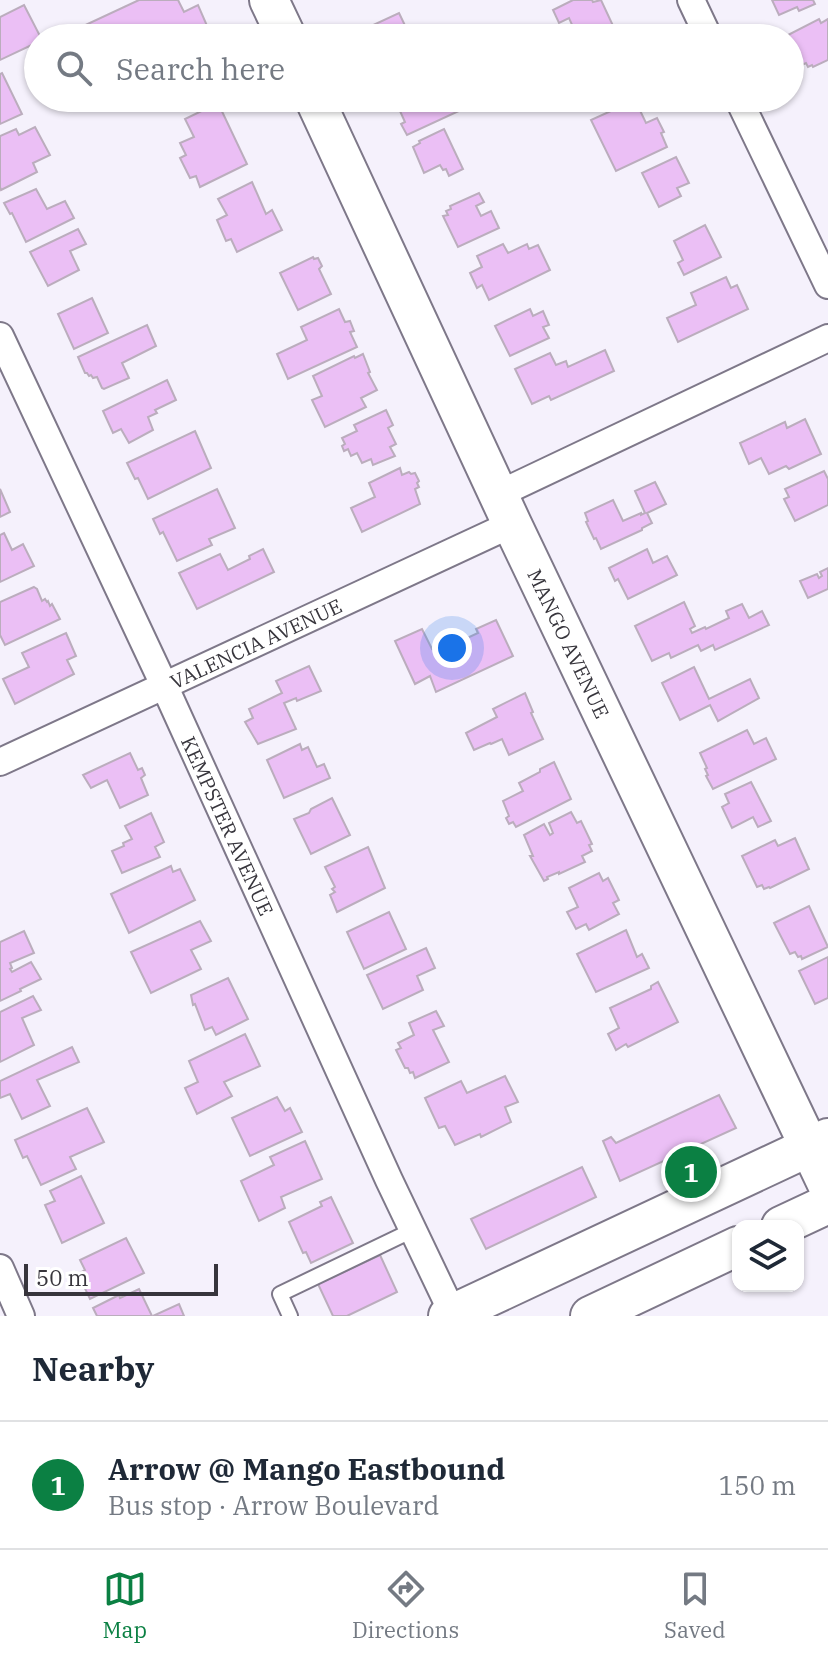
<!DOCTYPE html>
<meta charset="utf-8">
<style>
:root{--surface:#fff;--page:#f2f2f3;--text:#1f2937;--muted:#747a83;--line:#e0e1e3;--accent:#0b8043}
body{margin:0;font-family:"IBM Plex Serif",serif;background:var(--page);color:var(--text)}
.controls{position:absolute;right:24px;bottom:24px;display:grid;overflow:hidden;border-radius:16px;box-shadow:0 2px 6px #0004}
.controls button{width:72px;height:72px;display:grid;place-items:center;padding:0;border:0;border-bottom:2px solid var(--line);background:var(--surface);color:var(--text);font:40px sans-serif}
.scale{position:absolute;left:24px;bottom:20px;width:194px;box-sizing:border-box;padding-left:8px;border:4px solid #37353c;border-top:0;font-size:22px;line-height:28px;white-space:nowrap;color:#37353c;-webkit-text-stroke:6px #fff;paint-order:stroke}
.you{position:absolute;left:452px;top:648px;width:28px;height:28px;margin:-20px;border:6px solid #fff;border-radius:50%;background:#1a73e8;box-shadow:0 0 0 12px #1a73e833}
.badge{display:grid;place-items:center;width:52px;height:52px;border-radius:50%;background:var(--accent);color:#fff;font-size:26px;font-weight:700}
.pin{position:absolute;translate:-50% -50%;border:4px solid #fff;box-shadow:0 2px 8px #0006}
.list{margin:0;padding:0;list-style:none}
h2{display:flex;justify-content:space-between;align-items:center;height:104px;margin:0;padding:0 32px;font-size:34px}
h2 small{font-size:26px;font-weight:400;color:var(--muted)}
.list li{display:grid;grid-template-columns:52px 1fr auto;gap:24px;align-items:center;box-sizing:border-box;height:128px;padding:0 32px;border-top:2px solid var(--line)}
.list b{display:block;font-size:30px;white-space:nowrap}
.list p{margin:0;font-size:26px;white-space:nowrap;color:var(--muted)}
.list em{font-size:26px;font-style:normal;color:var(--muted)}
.icon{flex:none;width:44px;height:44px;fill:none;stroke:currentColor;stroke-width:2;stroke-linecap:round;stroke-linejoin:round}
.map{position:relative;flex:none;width:828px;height:1316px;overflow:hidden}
.search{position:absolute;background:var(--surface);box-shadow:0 2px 6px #0004;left:24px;right:24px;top:24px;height:88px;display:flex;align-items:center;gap:20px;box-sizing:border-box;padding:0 28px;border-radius:44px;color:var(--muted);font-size:30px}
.sheet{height:232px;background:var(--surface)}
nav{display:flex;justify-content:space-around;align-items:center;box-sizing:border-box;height:112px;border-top:2px solid var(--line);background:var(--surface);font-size:22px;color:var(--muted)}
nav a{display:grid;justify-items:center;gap:4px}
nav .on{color:var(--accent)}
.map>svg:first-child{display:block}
.building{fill:#ebbff5;stroke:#bbadbd;stroke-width:2}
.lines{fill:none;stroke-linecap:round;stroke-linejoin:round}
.lane-casing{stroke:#7e7889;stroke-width:18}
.street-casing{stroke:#7e7889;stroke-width:30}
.secondary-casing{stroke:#7e7889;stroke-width:42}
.lane{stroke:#fff;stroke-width:14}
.street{stroke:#fff;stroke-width:26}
.secondary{stroke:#fff;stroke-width:38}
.labels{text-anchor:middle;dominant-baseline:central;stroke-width:6;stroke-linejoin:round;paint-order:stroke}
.street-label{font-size:20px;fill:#37353c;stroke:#fff}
</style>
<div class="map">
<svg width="828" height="1316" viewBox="0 0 828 1316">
<rect width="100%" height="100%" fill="#f5f1fc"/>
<g class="building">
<path d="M139,0H178L184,12L198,5L208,28L187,38H126L123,30L106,38H84L79,28Z"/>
<path d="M573,0H592L593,2L601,0L615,30L597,38H578L569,18L559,23L553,10Z"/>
<path d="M772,0H813L815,4L799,11L797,7L779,15Z"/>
<path d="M24,5L41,38H38V42L0,60V17Z"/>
<path d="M399,13L411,38H359L356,33Z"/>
<path d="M819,19L821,23L828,19V60L813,67L812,65L808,67L806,63L802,65L788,35Z"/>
<path d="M2,73L22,114L0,124V74Z"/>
<path d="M399,98H456L461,110L407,135L401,124L405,122L395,100Z"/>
<path d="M635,100L646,123L657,118L664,132L661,133L667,147L616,171L591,120Z"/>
<path d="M218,103L247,164L200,187L196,176L190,178L180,158L186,155L180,143L194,137L185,119Z"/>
<path d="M35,127L50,155L33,163L37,172L1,190L0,187V136L16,129L19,135Z"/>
<path d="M444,129L463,169L449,176L446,169L443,170L440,165L424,173L413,147L420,143L419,141Z"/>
<path d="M676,157L689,183L677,188L681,196L659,207L642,173Z"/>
<path d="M252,182L266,214L272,210L282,230L237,252L231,239L226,241L217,220L227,215L218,199Z"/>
<path d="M36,189L47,209L65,201L74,218L26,242L12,213L10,214L4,203Z"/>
<path d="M479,193L484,202L476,206L481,216L491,211L499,228L458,247L443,216L448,215L446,211L451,209L450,206Z"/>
<path d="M705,225L721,257L684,275L678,263L683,260L674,241Z"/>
<path d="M78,229L86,244L70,251L79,270L48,286L30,252Z"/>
<path d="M503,244L508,253L527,244L529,249L538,245L550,270L489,300L482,285L477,288L470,273L482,267L477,256Z"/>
<path d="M313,257L314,259L318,258L322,266L319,269L331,294L298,310L280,273Z"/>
<path d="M726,277L731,288L737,285L748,309L678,342L667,318L696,305L691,293Z"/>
<path d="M92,298L108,333L74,349L58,314Z"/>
<path d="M339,309L345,322L350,321L354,331L350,332L357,347L288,379L277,354L307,340L301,327Z"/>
<path d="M530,309L533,316L543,311L549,325L543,327L549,338L510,356L495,326Z"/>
<path d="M147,325L156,346L122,363L129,378L104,389L102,388L97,377L93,378L91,375L89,376L87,373H85L78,357Z"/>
<path d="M605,350L614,371L551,400L549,396L532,404L515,369L550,353L556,365L566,361L568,367Z"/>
<path d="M363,354L370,372L368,373L377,390L361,398L366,407L325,427L312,400L322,396L313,376L354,356L355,358Z"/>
<path d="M167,380L176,400L155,410L157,413L148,417L153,430L129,443L121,429L113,433L103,411Z"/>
<path d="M386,410L393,425L388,428L396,444L390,447L395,456L373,465L371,459L362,463L357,453L351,456L348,449L344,451L342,446L345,444L342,438L357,431L354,425Z"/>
<path d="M805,419L821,454L789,469L786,466L769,474L761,458L749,464L740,443L785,422L787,428Z"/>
<path d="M195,431L211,468L148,499L138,478L135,479L127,463Z"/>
<path d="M400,468L402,475L409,472L411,474L415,473L419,481L417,483L419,487L415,489L420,504L362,532L351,508L375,497L369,483Z"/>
<path d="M824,471L828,479V505L795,521L784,499L789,497L785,489Z"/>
<path d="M655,482L666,504L647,513L652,523L642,528V530L601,549L596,538L594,539L586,522L588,521L585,513L613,500L623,521L641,513V515L645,513L635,491Z"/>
<path d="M0,489L10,512L0,517Z"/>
<path d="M217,489L235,528L209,539L212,545L177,561L163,532L160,534L153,519Z"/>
<path d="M4,533L12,550L23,544L34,566L0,582V535Z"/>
<path d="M263,549L274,572L197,609L179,573L220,554L228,570L250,559L249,556Z"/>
<path d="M647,549L653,563L667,556L677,575L628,599L618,579L615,581L609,568Z"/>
<path d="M828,568V589L808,598L800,581L817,574L819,578L822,576L820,572Z"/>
<path d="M34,587L37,589L42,601L45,599L47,602L48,601L50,606L52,604L60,619L5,645L0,635V602Z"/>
<path d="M684,602L695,626L690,629L692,633L705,627L706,629L729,618L726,611L742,604L749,618L762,611L769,625L715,650L713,645L701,651L698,645L671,658L669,653L652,661L635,626Z"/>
<path d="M496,620L513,656L436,692L430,676L415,684L395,641L422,629L432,649L448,643L450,646L478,633L476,629Z"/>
<path d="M66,633L76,656L67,660L74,674L15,704L3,679L29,667L22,653Z"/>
<path d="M309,666L321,691L297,701L296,698L284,703L296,729L258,744L245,722L253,718L249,709L282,693L276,681Z"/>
<path d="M694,667L709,699L750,679L759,698L718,721L710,705L680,720L662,683Z"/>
<path d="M525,693L533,712L531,713L543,739L509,755L502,739L491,744L490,743L474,750L466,733L497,717L493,709Z"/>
<path d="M747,730L754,744L766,738L776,759L713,789L706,776L708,775L705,769L707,768L700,753Z"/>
<path d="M300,744L302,750L308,747L317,767L324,764L330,778L284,798L267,760Z"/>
<path d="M130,753L138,770L142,768L145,775L141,778L148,795L120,808L107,780L91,788L83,775Z"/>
<path d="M554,762L571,799L516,827L513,822L509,824L506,818L509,816L503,801L523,791L519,783L540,772V769Z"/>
<path d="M751,782L771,821L758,827L753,817L732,828L722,807L729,803L725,794Z"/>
<path d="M332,798L350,835L311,854L294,819L309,813L311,809Z"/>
<path d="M571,812L577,823L581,821L592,844L589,845L592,851L582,856L585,862L559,874V872L547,877L548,879L544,881L530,856H533L524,835L544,824L550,835L553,833L549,823Z"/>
<path d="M151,813L164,842L155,847L160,857L122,873L112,851L124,846L123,843L132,839L125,826Z"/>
<path d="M795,838L809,869L770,888L769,887L764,889L762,885L757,887L742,856L775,840L778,846Z"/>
<path d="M368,847L385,888L337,912L330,895L335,892L332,889L335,887L325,867Z"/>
<path d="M171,866L173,872L180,869L195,900L129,933L111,894Z"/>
<path d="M599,873L603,881L608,878L619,900L613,903L619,914L589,930L586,924L576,929L567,912L578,907L569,888Z"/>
<path d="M809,906L828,947L802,959L801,956L798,957L795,952L790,954L774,923Z"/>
<path d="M389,912L406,949L364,969L347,932Z"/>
<path d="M200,921L211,941L191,950L201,969L151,993L131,952Z"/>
<path d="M626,930L637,957L642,954L649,968L596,992L577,954Z"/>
<path d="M24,931L34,953L10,963L12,968L10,969L12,972L31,962L41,979L20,989L21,991L0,1001V942Z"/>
<path d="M426,948L435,968L417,976L423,990L383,1009L367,975Z"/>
<path d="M828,957V998L815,1004L799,971Z"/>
<path d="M228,978L248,1019L216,1035L212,1027L205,1030L195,1004L193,1005L191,995Z"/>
<path d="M658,982L678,1022L628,1047L626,1044L616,1050L608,1034L619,1028L610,1008L651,989V986Z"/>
<path d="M33,996L41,1010L22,1018L34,1045L0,1062V1012Z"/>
<path d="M436,1011L444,1026L433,1030L449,1062L415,1078L413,1072L410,1073L408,1068H405L396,1050L401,1048L398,1043L414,1035L409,1023Z"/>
<path d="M245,1034L260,1066L224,1082L232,1096L197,1114L185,1088L198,1082L189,1061Z"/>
<path d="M72,1047L79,1062L37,1080L50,1106L22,1119L10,1094L0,1098V1081Z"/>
<path d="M505,1076L518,1102L505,1107L511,1122L481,1137L480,1134L455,1145L445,1126L439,1128L425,1098L461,1081L467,1093Z"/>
<path d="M719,1095L736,1128L620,1181L603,1141L611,1137L616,1143Z"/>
<path d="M277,1097L285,1111L290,1108L302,1132L250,1156L232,1118Z"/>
<path d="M87,1108L104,1142L70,1157L76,1169L41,1185L27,1156L23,1158L15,1140Z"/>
<path d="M305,1141L322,1179L281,1197L285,1208L259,1221L241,1181L274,1165L270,1157Z"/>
<path d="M582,1167L596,1197L486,1249L471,1219Z"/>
<path d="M81,1176L104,1223L62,1243L45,1205L55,1201L50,1191Z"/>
<path d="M331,1197L353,1243L311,1263L306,1252L303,1253L289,1222L322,1206L320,1202Z"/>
<path d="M126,1238L144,1273L90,1299L78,1274L85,1270L80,1260Z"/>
<path d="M380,1255L397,1292L347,1316H333L318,1284Z"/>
<path d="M139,1289L152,1316H97L93,1308L119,1295L120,1298Z"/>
<path d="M179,1304L184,1316H153Z"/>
</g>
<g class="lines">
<defs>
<path id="lane" d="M290,1316L280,1294L413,1230"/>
<g id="street">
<path d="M691,0L709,38"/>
<path d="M738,98L828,285"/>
<path id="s1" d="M0,336L164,685L389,1180L454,1316"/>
<path d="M499,494L828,338"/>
<path id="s2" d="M0,762L512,524"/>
<path d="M0,1268L21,1316"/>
</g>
<g id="secondary">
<path d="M269,0L287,38"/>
<path id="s3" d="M314,98L512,524L828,1186"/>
<path d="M781,1226L828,1204"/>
<path d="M448,1316L828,1138"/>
<path d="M590,1316L738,1246"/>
</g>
</defs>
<use href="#lane" class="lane-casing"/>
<use href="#street" class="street-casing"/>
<use href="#secondary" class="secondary-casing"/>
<use href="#lane" class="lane"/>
<use href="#street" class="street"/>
<use href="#secondary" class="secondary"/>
</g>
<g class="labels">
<g class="street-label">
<text stroke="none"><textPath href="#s2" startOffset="282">VALENCIA AVENUE</textPath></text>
<text stroke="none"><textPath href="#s3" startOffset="602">MANGO AVENUE</textPath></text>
<text stroke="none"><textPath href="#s1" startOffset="540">KEMPSTER AVENUE</textPath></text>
</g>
</g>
</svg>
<div class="controls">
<button><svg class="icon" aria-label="layers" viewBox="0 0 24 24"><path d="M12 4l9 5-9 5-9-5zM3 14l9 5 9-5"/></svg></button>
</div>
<div class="scale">50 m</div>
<div class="you"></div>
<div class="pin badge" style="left:691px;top:1172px">1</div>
<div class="search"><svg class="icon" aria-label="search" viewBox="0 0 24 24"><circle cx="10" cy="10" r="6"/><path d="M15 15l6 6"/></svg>Search here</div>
</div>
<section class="sheet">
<h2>Nearby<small></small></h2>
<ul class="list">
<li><span class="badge">1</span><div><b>Arrow @ Mango Eastbound</b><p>Bus stop · Arrow Boulevard</p></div><em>150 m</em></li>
</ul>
</section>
<nav>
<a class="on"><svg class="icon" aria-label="map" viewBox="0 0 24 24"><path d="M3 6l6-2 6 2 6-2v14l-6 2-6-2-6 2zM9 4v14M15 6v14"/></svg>Map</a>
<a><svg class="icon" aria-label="directions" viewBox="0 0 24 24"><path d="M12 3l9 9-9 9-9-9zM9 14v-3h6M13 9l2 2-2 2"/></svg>Directions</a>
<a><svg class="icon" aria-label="saved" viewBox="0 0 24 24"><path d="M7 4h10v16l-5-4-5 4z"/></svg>Saved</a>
</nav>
